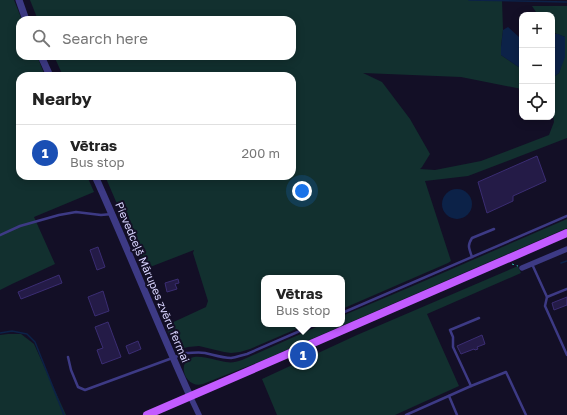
<!DOCTYPE html>
<meta charset="utf-8">
<style>
:root{--surface:#fff;--page:#f6f6f6;--text:#222;--muted:#767676;--line:#e0e0e0;--accent:#137a85}
body{margin:0;font-family:"Golos Text",sans-serif;background:var(--page);color:var(--text)}
.controls{position:absolute;right:12px;top:12px;display:grid;overflow:hidden;border-radius:8px;box-shadow:0 2px 10px #0003}
.controls button{width:36px;height:36px;display:grid;place-items:center;padding:0;border:0;border-bottom:1px solid var(--line);background:var(--surface);color:var(--text);font:20px sans-serif}
.you{position:absolute;left:302px;top:191px;width:14px;height:14px;margin:-10px;border:3px solid #fff;border-radius:50%;background:#1a73e8;box-shadow:0 0 0 6px #1a73e833}
.badge{display:grid;place-items:center;width:26px;height:26px;border-radius:50%;background:var(--accent);color:#fff;font-size:13px;font-weight:700}
.pin{position:absolute;translate:-50% -50%;border:2px solid #fff;box-shadow:0 1px 4px #0006}
.popup{position:absolute;left:261px;top:275px;width:84px;height:52px;box-sizing:border-box;display:grid;place-content:center;border-radius:8px;background:var(--surface);filter:drop-shadow(0 1px 3px #0005);font-size:13px;white-space:nowrap;color:var(--muted)}
.popup b{font-size:15px;color:var(--text)}
.popup::after{content:'';position:absolute;left:50%;top:100%;margin-left:-8px;border:8px solid transparent;border-top-color:var(--surface)}
.list{margin:0;padding:0;list-style:none}
h2{display:flex;justify-content:space-between;align-items:center;height:52px;margin:0;padding:0 16px;font-size:17px}
h2 small{font-size:13px;font-weight:400;color:var(--muted)}
.list li{display:grid;grid-template-columns:26px 1fr auto;gap:12px;align-items:center;box-sizing:border-box;height:56px;padding:0 16px;border-top:1px solid var(--line)}
.list b{display:block;font-size:15px;white-space:nowrap}
.list p{margin:0;font-size:13px;white-space:nowrap;color:var(--muted)}
.list em{font-size:13px;font-style:normal;color:var(--muted)}
.icon{flex:none;width:22px;height:22px;fill:none;stroke:currentColor;stroke-width:2;stroke-linecap:round;stroke-linejoin:round}
.map{position:relative;flex:none;width:567px;height:415px;overflow:hidden}
.search{position:absolute;background:var(--surface);box-shadow:0 2px 10px #0003;left:16px;top:16px;width:280px;height:44px;display:flex;align-items:center;gap:10px;box-sizing:border-box;padding:0 14px;border-radius:12px;color:var(--muted);font-size:15px}
.panel{position:absolute;background:var(--surface);box-shadow:0 2px 10px #0003;left:16px;top:72px;width:280px;height:108px;border-radius:12px}
.map>svg:first-child{display:block}
.green{fill:#12302f}
.water{fill:#0c2248}
.lines{fill:none;stroke-linecap:round;stroke-linejoin:round}
.stream{stroke:#0c2248;stroke-width:1.5}
.building{fill:#241b47;stroke:#3b2d73}
.path{stroke:#2fb8b0;stroke-width:1;stroke-dasharray:2 3;stroke-linecap:butt}
.service{stroke:#3d3a85;stroke-width:2.5}
.minor{stroke:#3d3a85;stroke-width:5.5}
.tertiary{stroke:#3d3a85;stroke-width:7}
.primary{stroke:#c25bff;stroke-width:8}
.labels{text-anchor:middle;dominant-baseline:central;stroke-width:4;stroke-linejoin:round;paint-order:stroke}
.street-label{font-size:11px;fill:#d9d4ff;stroke:#130f26}
</style>
<div class="map">
<svg width="567" height="415" viewBox="0 0 567 415">
<rect width="100%" height="100%" fill="#130f26"/>
<g class="green">
<path d="M0,0H14L22,20H20V56H37L45,76H20V176H87L94,192L34,217L55,264L12,284L0,290Z"/>
<path d="M30,0H502L503,30L501,47V55L517,66L522,68V89L461,77L363,73L382,82L410,119L430,154L422,167L420,169L435,170L481,161L549,135L554,122L552,108V78L559,73L564,57L565,37L552,32V15H538L532,6H567V138L468,176L425,181L451,261L448,263L342,309V278H264V324H308L250,349L240,352L231,353L224,352L199,346L188,347L177,350L165,326L206,307L208,301L193,253L194,250L145,269L105,176H292V76H63L54,56H292V20H38Z"/>
<path d="M567,219V228L261,361L203,384C187,389 177,366 189,359C198,353 216,361 226,362C232,363 236,362 242,360L323,324H342V316L415,285Z"/>
<path d="M518,266L521,273L427,314L459,386L395,415H277L262,379L357,335Z"/>
<path d="M8,334H21L34,344L66,415H0V335Z"/>
</g>
<g class="water">
<path d="M508,27L519,37H522V68L517,66L501,55V47L503,30Z"/>
<path d="M552,34H558L565,37V57L559,73L552,78Z"/>
<circle cx="457" cy="204" r="15"/>
</g>
<g class="lines">
<g class="stream">
<path d="M469,0L567,2"/>
<path d="M561,263L567,261"/>
<path d="M0,333L12,331L27,334L35,342L64,415"/>
</g>
</g>
<g class="building">
<path d="M537,156L546,181L513,196V201L487,213L478,182Z"/>
<path d="M98,247L105,267L97,270L90,250Z"/>
<path d="M59,275L62,283L21,299L18,292Z"/>
<path d="M178,279L179,283L175,284L177,289L167,292L165,283Z"/>
<path d="M103,291L109,311L95,316L88,297Z"/>
<path d="M567,297V305L554,310L552,303Z"/>
<path d="M108,322L121,357L102,364L97,350L103,348L95,327Z"/>
<path d="M482,335L485,344L477,347L478,349L475,350L474,349L461,354L457,346Z"/>
<path d="M138,341L141,349L129,354L126,346Z"/>
</g>
<g class="lines">
<path class="path" d="M512,264L518,266"/>
<g class="service">
<path d="M0,235L20,226L59,215L76,212L101,215L112,214"/>
<path d="M472,257C469,248 467,246 472,238L494,229"/>
<path d="M532,264L547,297L567,289"/>
<path d="M547,297L545,306L567,355"/>
<path d="M342,313L567,216"/>
<path d="M68,357L71,370L78,387L85,390L186,353C192,353 199,352 205,353C214,355 222,358 231,358C237,357 242,355 247,354L316,324"/>
<path d="M471,386L506,372L526,415"/>
<path d="M449,396L457,415"/>
<path d="M406,415L471,386L453,347V337L450,330L479,318"/>
</g>
<g class="minor">
<path d="M522,268L567,249"/>
<path d="M190,396L199,415"/>
</g>
<g class="tertiary">
<path d="M19,0L26,20"/>
<path d="M41,56L50,76"/>
<path d="M95,176C128,249 157,323 190,396"/>
</g>
<path class="primary" d="M147,415L567,233"/>
</g>
<g class="labels">
<g class="street-label">
<text transform="translate(153 282) rotate(67)">Pievedceļš Mārupes zvēru fermai</text>
</g>
</g>
</svg>
<div class="controls">
<button>+</button>
<button>−</button>
<button><svg class="icon" aria-label="locate" viewBox="0 0 24 24"><circle cx="12" cy="12" r="6"/><path d="M12 2v4M12 18v4M2 12h4M18 12h4"/></svg></button>
</div>
<div class="you"></div>
<div class="pin badge" style="left:303px;top:355px;background:#1a4fb4">1</div>
<div class="popup"><b>Vētras</b>Bus stop</div>
<div class="search"><svg class="icon" aria-label="search" viewBox="0 0 24 24"><circle cx="10" cy="10" r="6"/><path d="M15 15l6 6"/></svg>Search here</div>
<section class="panel">
<h2>Nearby<small></small></h2>
<ul class="list">
<li><span class="badge" style="background:#1a4fb4">1</span><div><b>Vētras</b><p>Bus stop</p></div><em>200 m</em></li>
</ul>
</section>
</div>
